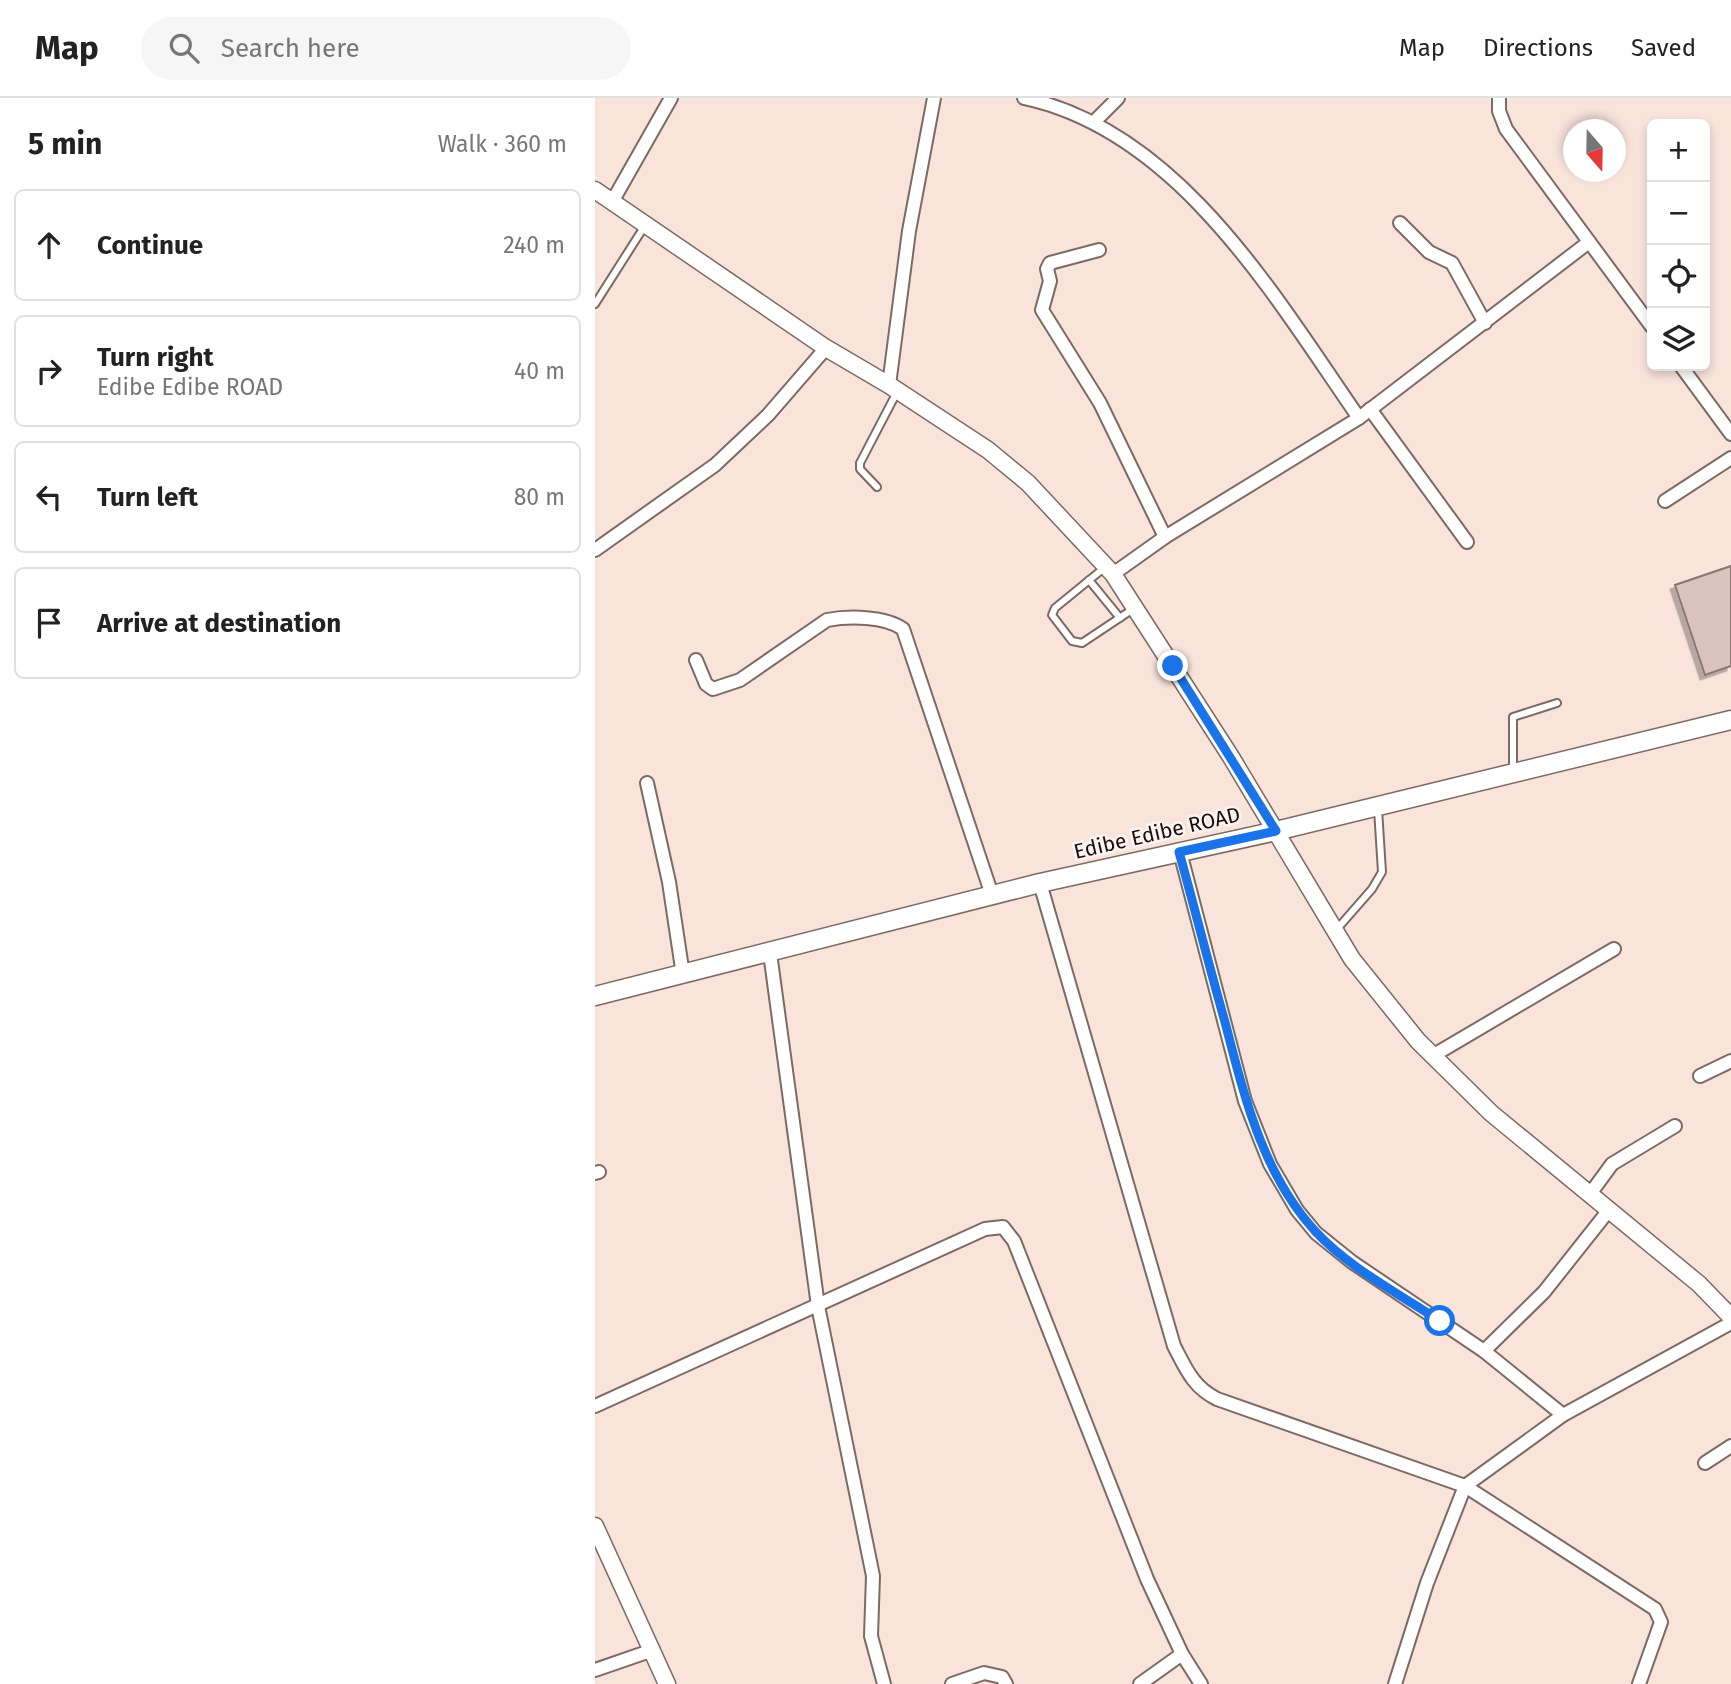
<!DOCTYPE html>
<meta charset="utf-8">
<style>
:root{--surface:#fff;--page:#f6f6f6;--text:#222;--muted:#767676;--line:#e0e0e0}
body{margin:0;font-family:"Fira Sans",sans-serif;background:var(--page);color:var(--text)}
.controls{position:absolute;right:21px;top:21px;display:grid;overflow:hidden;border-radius:10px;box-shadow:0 4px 10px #0003}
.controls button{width:63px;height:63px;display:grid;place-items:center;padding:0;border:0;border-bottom:2px solid var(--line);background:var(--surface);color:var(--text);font:35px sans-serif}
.compass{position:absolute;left:968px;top:21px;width:63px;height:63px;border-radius:50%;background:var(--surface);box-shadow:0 4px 10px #0003;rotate:160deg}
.stop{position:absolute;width:21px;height:21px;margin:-16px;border:5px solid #1a73e8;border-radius:50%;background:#fff}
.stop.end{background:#1a73e8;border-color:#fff;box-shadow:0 2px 7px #0008}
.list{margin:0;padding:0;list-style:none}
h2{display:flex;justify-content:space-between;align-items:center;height:91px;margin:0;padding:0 28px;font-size:30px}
h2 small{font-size:23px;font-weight:400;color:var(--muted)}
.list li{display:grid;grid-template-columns:46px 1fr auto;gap:21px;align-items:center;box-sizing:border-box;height:112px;margin:0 14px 14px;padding:0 14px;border:2px solid var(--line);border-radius:10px}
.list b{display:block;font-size:26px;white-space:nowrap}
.list p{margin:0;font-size:23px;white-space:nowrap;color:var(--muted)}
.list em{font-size:23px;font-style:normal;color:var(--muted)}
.icon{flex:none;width:38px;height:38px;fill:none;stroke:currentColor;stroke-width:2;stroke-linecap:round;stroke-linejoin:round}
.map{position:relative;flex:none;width:1136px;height:1586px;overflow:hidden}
header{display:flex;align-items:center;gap:42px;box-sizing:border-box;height:98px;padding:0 35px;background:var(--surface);border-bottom:2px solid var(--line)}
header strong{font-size:33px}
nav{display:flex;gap:38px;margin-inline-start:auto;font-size:24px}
.search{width:490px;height:63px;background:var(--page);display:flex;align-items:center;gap:18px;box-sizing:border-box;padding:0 24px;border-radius:38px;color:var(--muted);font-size:26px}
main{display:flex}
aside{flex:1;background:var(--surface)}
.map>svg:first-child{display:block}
.building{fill:#d8c4bc;stroke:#8a7870;stroke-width:2;filter:url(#shadow)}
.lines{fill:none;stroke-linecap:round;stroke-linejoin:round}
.service-casing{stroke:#7c6a63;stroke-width:10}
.minor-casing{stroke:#7c6a63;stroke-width:16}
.tertiary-casing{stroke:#7c6a63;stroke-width:19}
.secondary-casing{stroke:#7c6a63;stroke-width:21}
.service{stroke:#fff;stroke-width:6}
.minor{stroke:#fff;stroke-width:12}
.tertiary{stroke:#fff;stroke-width:16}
.secondary{stroke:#fff;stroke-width:18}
.route{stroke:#1a73e8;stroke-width:9}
.labels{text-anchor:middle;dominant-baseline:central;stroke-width:5;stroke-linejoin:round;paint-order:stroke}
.street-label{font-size:21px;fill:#160f0d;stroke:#fdf4f1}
</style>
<header>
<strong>Map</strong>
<div class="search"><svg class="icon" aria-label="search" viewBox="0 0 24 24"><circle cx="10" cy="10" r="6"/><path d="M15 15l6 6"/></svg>Search here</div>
<nav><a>Map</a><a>Directions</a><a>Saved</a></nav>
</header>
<main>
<aside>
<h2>5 min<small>Walk · 360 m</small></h2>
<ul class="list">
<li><svg class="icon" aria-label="ahead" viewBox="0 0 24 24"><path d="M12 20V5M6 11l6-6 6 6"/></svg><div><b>Continue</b></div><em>240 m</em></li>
<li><svg class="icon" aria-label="right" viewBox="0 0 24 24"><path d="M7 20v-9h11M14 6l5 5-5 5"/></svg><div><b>Turn right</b><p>Edibe Edibe ROAD</p></div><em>40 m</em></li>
<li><svg class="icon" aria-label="left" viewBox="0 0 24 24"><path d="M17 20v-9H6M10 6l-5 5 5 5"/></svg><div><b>Turn left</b></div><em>80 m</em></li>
<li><svg class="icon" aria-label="arrive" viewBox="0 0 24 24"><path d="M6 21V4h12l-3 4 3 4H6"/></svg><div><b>Arrive at destination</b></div></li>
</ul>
</aside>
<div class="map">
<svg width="1136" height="1586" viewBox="0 0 1136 1586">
<defs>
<filter id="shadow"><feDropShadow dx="-4.5" dy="4.5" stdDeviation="0" flood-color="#0004"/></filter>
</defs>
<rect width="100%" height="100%" fill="#f9e4dc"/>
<path class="building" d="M1136,468V568L1110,577L1080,487Z"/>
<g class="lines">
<defs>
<g id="service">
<path d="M0,206L49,129"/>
<path d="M282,389L265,371V365L302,294"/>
<path d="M509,470L460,510L457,517L477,543L487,545L538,511"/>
<path d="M494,482L525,520"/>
<path d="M918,673V619L962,605"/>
<path d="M742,831L777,791L787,774L783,711"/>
</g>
<g id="minor">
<path d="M429,0C584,33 680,199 764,320"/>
<path d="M904,0V13L911,31L1057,229"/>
<path d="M499,24L523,0"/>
<path d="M17,104L76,0"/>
<path d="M805,125L834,154L857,165L890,225"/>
<path d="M504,152L455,165L452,171L455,183L447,212L505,305L570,439"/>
<path d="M1086,268L1136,336"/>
<path d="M294,287L314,133L339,0"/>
<path d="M775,311L872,444"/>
<path d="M1070,403L1136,360"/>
<path d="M0,452L120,367L173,317L231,250"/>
<path d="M518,476L570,439L764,320L994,144"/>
<path d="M101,562L111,586L118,591L145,582L232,522C254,518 290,518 308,531L397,797"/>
<path d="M52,685L74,784L88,877"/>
<path d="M585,754L650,1003L675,1066L702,1112L721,1135L757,1164L889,1253L968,1317"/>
<path d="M445,785L579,1248C591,1271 598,1289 622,1301L870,1388L1060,1511L1066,1524L1044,1586"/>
<path d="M175,855L223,1208L278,1478L276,1538L289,1586"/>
<path d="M839,957L1019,851"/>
<path d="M1105,978L1136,963"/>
<path d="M0,1075L4,1074"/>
<path d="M995,1096L1017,1066L1080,1028"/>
<path d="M889,1253L949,1194L1014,1112"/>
<path d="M0,1308L390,1131L408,1129L419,1143L552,1481L587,1556L606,1586"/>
<path d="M1110,1365L1136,1348"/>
<path d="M0,1572L58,1552"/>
<path d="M357,1586L389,1575L407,1579L411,1586"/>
<path d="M545,1586L587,1556"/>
<path d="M800,1586L832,1485L870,1388L968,1317L1136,1225"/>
</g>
<g id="tertiary">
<path d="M0,92L231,250L294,287L393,352L433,385L518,476L636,659L757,861L823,943L896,1015L1104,1186L1136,1219"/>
<path d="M0,1428L72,1586"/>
</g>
<path id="secondary" d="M0,898L445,785L681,733L1136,622"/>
</defs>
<use href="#service" class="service-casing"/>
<use href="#minor" class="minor-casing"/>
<use href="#tertiary" class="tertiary-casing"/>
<use href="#secondary" class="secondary-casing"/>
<use href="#service" class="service"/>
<use href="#minor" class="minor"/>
<use href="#tertiary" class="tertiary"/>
<use href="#secondary" class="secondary"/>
</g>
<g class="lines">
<path class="route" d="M578,568L681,733L584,754C600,811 614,868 630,924C649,997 667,1075 720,1133C754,1170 803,1195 845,1223"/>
</g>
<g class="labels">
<g class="street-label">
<text transform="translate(562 735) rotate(-13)">Edibe Edibe ROAD</text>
</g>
</g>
</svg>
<div class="controls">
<button>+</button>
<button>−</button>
<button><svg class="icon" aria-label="locate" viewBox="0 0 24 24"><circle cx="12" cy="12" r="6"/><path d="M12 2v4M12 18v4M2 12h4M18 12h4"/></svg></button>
<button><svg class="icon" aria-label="layers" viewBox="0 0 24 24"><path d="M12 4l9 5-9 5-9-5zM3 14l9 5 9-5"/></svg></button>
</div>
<svg class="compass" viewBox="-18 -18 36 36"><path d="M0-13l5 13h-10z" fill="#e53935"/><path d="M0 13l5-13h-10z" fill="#767676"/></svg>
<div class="stop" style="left:845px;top:1223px"></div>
<div class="stop end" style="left:578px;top:568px"></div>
</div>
</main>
